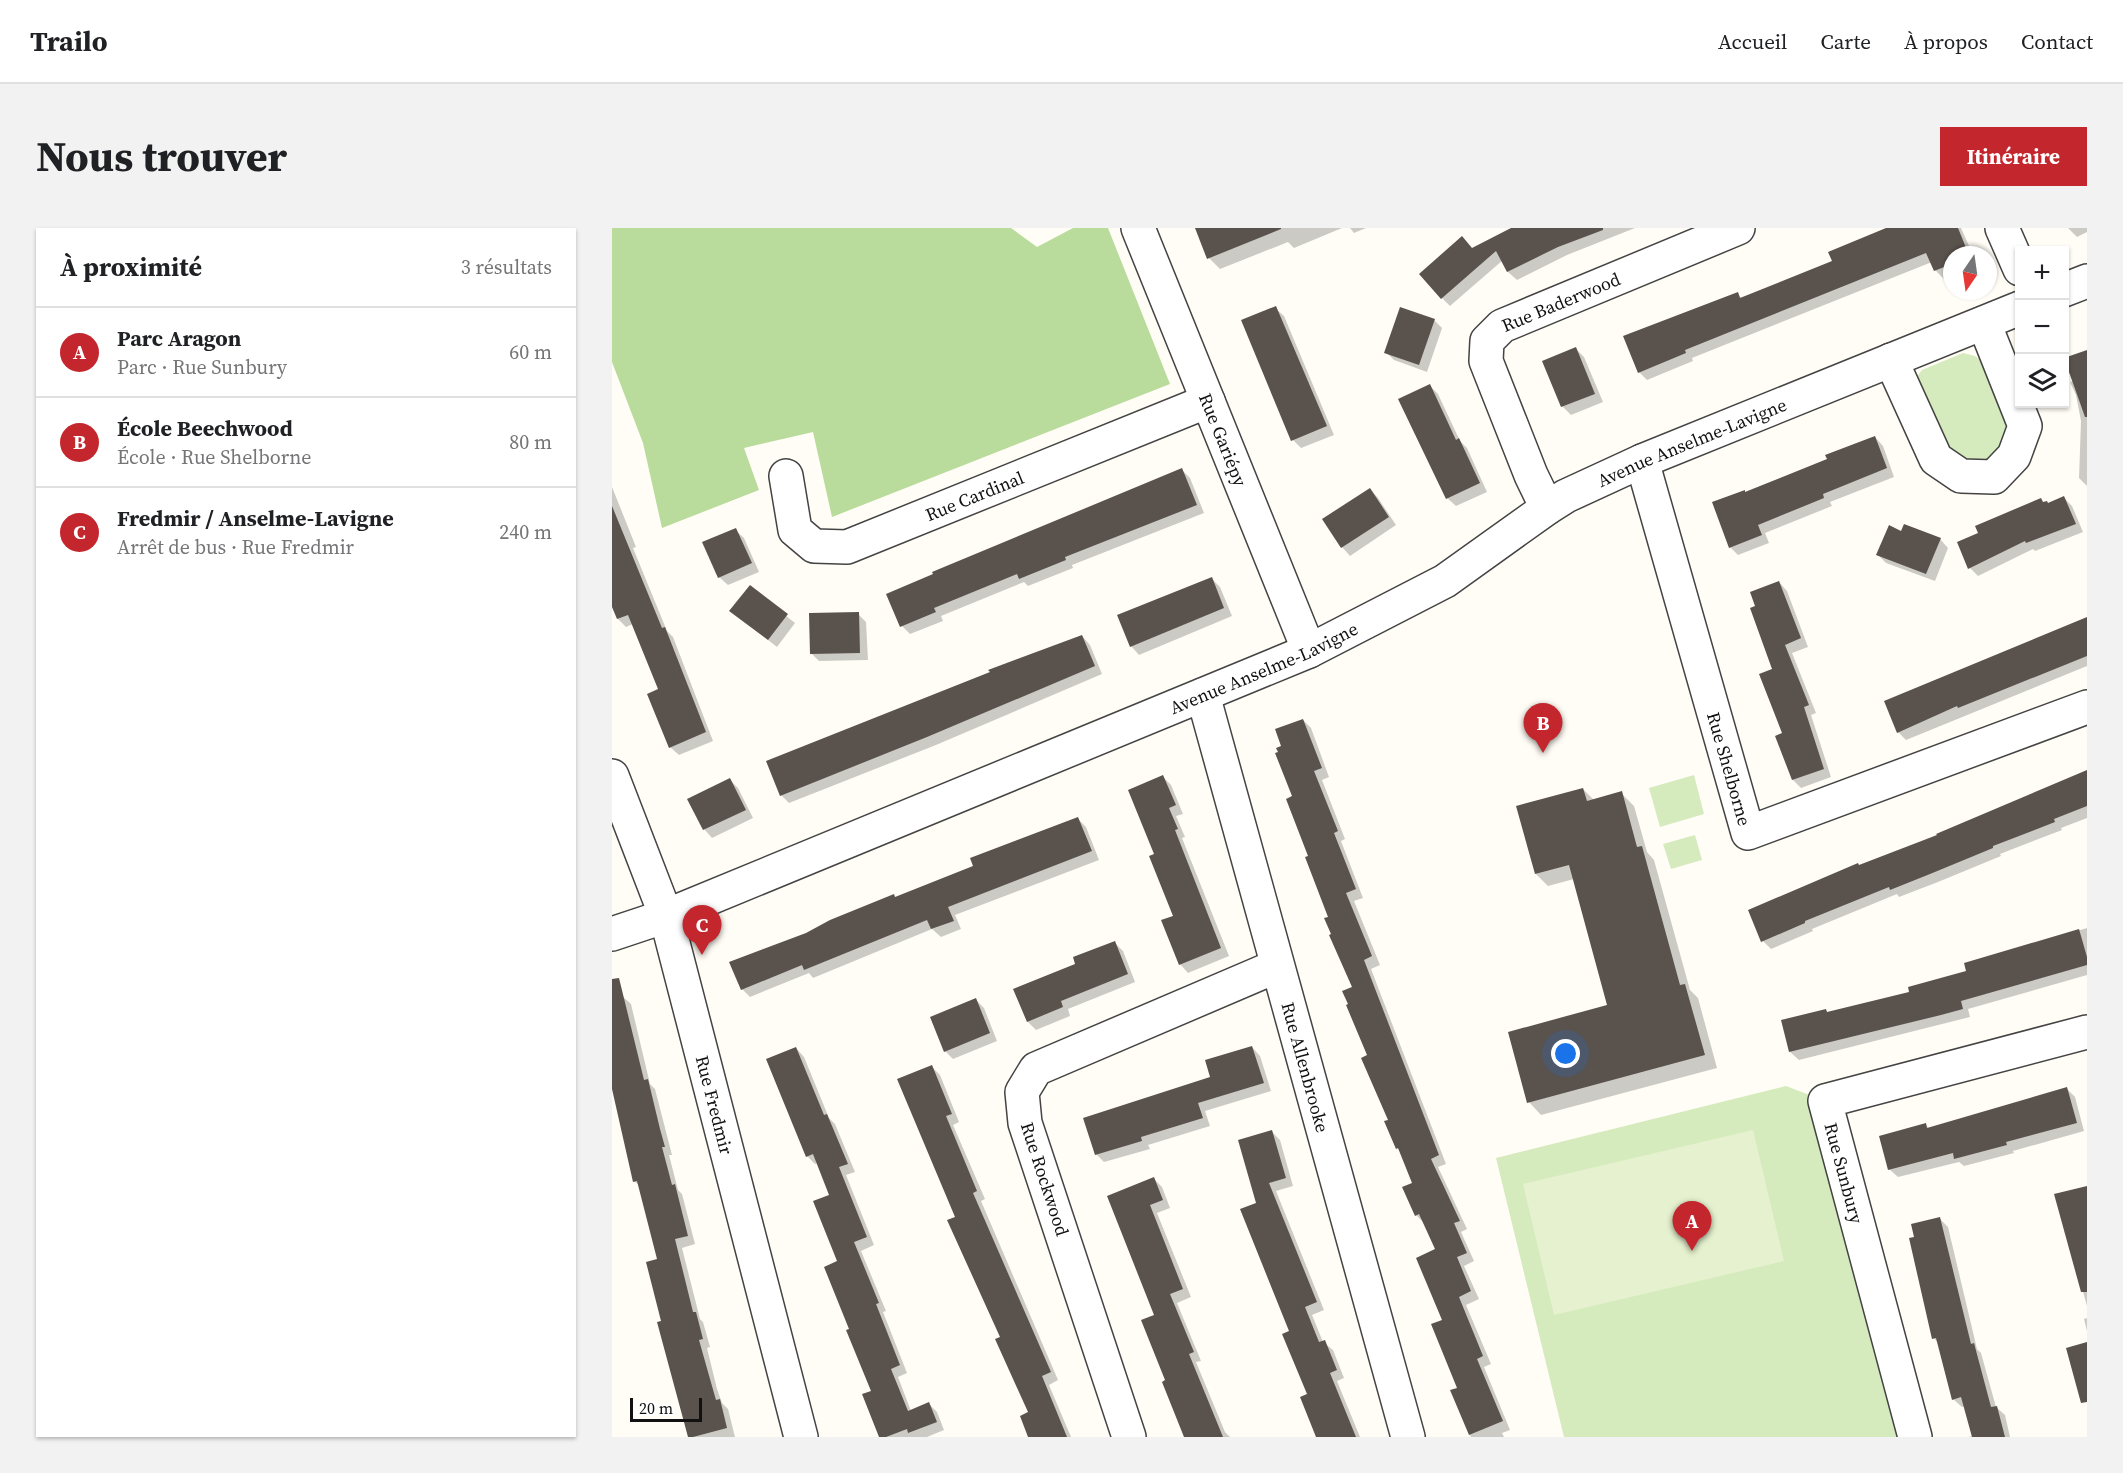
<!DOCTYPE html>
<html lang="fr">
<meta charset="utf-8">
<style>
:root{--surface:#fff;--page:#f2f2f2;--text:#202124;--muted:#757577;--line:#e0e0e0;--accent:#c4262e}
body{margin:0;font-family:"Source Serif 4",serif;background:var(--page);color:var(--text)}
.controls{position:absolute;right:18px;top:18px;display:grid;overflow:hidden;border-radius:0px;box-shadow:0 2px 4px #0004}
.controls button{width:54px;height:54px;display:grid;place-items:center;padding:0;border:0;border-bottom:2px solid var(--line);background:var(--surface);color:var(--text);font:30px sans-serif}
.compass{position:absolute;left:1331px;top:18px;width:54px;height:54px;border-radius:50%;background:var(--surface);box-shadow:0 2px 4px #0004;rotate:193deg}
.scale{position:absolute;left:18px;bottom:15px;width:72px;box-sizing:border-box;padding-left:6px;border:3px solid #111;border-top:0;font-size:16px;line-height:21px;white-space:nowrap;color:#111;-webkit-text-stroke:4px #fff;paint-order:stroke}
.you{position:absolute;left:954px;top:826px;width:21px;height:21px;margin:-15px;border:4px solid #fff;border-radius:50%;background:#1a73e8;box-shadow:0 0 0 9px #1a73e833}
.badge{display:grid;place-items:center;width:39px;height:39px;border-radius:50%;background:var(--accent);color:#fff;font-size:20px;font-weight:700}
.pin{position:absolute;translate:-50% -50px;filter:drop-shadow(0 2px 3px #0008)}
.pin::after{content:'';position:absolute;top:32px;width:21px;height:18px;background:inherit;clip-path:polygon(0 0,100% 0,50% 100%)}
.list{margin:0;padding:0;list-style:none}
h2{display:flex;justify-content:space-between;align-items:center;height:78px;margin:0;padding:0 24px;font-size:26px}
h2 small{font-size:20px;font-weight:400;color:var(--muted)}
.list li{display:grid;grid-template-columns:39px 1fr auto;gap:18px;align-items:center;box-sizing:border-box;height:90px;padding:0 24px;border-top:2px solid var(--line)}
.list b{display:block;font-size:22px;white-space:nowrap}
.list p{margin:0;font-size:20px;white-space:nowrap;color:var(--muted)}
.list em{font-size:20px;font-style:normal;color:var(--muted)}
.icon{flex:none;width:33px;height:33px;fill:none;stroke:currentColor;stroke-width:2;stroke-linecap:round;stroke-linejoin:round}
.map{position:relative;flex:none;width:1475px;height:1209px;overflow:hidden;border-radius:0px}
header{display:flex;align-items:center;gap:36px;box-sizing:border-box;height:84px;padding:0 30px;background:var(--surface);border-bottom:2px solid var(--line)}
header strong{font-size:28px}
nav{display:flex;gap:33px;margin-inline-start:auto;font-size:21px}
.intro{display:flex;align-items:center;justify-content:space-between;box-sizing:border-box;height:144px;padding:0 36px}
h1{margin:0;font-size:42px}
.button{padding:15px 27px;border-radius:0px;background:var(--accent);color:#fff;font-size:21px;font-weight:700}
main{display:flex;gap:36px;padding:0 36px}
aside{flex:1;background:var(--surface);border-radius:0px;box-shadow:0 2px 4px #0004}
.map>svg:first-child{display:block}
.green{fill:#d5ebbd}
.forest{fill:#b9dc9c}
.pitch{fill:#e6f2cf}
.shadow{fill:#0003}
.building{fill:#5a524d}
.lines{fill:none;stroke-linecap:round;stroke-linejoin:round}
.minor-casing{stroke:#444;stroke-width:36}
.minor{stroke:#fff;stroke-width:33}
.labels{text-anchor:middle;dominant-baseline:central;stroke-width:6;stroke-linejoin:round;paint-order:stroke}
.street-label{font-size:18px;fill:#111;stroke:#fff}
</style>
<header>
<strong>Trailo</strong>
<nav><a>Accueil</a><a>Carte</a><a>À propos</a><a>Contact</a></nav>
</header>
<div class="intro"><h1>Nous trouver</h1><a class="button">Itinéraire</a></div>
<main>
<aside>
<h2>À proximité<small>3 résultats</small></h2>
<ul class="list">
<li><span class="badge">A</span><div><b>Parc Aragon</b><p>Parc · Rue Sunbury</p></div><em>60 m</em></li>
<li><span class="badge">B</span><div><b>École Beechwood</b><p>École · Rue Shelborne</p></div><em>80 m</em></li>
<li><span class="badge">C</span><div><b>Fredmir / Anselme-Lavigne</b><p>Arrêt de bus · Rue Fredmir</p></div><em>240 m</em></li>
</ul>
</aside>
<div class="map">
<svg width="1475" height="1209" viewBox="0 0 1475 1209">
<rect width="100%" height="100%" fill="#fffdf5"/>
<g class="green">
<path d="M1351,125L1363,128L1373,135L1402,204L1381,230L1367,237L1332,223L1303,151L1310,142Z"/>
<path d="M1082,547L1092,586L1048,599L1037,560Z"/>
<path d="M1083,607L1090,632L1059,641L1051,616Z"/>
<path d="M1174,858L1213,873L1303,1209H952L884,930Z"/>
</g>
<path class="forest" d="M0,0H399L425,19L461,0H496L558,156L220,289L201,204L132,220L147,262L50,300L31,215L0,134Z"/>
<path class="pitch" d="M1141,902L1172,1033L942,1087L911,956Z"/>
<g class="shadow">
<path d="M585,0H730L682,20L676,14L608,41L597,30Z"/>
<path d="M738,0H754L742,5Z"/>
<path d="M903,0H1023L955,27L905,52L896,44L891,32L838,78L830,70L860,21Z"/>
<path d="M1277,0H1349L1361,27H1340V47L1332,51L1323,42L1320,34L1080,130L1081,133L1035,152L1027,144L1126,66L1130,71L1222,34Z"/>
<path d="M1475,0V4L1465,9L1456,0Z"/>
<path d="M663,80L672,88L722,207L689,220L681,212Z"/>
<path d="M822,92L830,100L815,144L782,132L774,124Z"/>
<path d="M964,121L972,129L991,174L959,187L951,179L932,134Z"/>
<path d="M1475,124V258L1467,250L1469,193L1464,167L1458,154L1461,153Z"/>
<path d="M818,158L826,166L848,213L855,220L875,264L844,278L835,270Z"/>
<path d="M1263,209L1271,218L1282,249L1218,274L1220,278L1153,305L1157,315L1126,327L1118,319L1217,232Z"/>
<path d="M570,242L578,250L592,285L460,337L461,340L416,358L412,354L329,388L331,393L298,406L290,398L276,366Z"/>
<path d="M0,259L24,319L21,320L55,403L61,409L101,513L67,527L58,519L48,462L21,396L14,399L6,391L0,375Z"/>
<path d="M758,261L766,270L784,297L738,328L730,319L712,292Z"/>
<path d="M1452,270L1460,278L1471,304L1423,323L1421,321L1366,348L1358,340L1347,315Z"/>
<path d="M123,302L132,310L147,344L116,357L107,349Z"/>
<path d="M1328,311L1336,320L1323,353L1274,335L1266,327Z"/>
<path d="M600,351L608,359L620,388L527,427L519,418Z"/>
<path d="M1167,354L1175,363L1196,419L1180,425L1204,485L1199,487L1219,549L1189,560L1181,552L1165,508L1172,506L1162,442L1144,379Z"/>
<path d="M138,359L183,395L165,419L119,383Z"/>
<path d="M246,386L254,394L256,432L207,433L199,425Z"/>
<path d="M1475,391V438L1294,512L1286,504Z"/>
<path d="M470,408L478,417L490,446L324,517L177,575L169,567Z"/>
<path d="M691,492L699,500L717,549L710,552L733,611L729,613L751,670L742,673L768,737L759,741L834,936L826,939L855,1001L849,1004L862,1033L852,1038L867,1071L854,1077L879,1136L872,1139L898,1202L890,1205L892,1209H859L840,1163L847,1160L832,1092L825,1022L812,995L804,987L802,956L789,924L785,920L742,760L721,706L682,569L671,519Z"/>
<path d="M1475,544V590L1449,600L1450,602L1388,626L1389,628L1326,654L1287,669L1285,666L1200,701L1201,703L1159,721L1151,713L1248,638L1327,608Z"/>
<path d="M551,549L559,557L571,586L564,588L573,609L570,610L617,728L576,745L568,736L563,688L544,627Z"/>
<path d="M118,552L126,560L141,590L100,610L92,601Z"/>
<path d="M971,561L982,572L1009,565L1022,578L1035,624L1042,632L1078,762L1086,770L1105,840L929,887L917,874L996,778L962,651L936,658L924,646Z"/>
<path d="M466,591L474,599L487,632L343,687L349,701L329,709L320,701L201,750L197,745L138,769L130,761L284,670L363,639Z"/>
<path d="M1475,700V747L1356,781L1358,789L1187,832L1178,824L1216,786L1299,765L1356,744L1354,736Z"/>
<path d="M502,714L511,723L523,754L456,781L458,788L424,802L416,794L465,737Z"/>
<path d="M10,768L19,776L38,856L43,861L60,927H57L66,962L70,966L83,1016L70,1020L88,1091L91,1094L98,1119L95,1120L105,1161L110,1175L116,1181L123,1209H77L51,1094L47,1032L28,958L22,953L0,855V771Z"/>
<path d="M364,772L372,780L385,813L341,831L333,823Z"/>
<path d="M640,819L648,828L659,863L593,883L598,898L536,917L538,921L492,934L484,926L600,850Z"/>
<path d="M184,820L192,829L217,890L223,896L243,944L234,947L262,1017L249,1023L274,1083L271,1084L295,1145L286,1149L299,1183L317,1176L325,1184L332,1202L315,1209H269L261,1164L239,1102L219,967L206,935L203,936L195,928Z"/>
<path d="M320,839L328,847L347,894L341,897L373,971L369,973L446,1152L437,1157L459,1209H418V1185L345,990Z"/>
<path d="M1455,861L1463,869L1472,903L1401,923L1402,925L1352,938L1347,934L1286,949L1277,941L1314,897L1317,901Z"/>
<path d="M660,904L668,912L681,958L664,963L712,1082L700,1087L711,1114L721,1122L732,1150L725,1153L748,1209H705L697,1167L646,976Z"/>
<path d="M542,951L550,959L558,980L545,985L579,1069L565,1075L589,1133L584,1134L613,1204L618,1209H574L555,1153L544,1088L497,969Z"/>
<path d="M1475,959V1078L1444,967Z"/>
<path d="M1328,991L1336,999L1365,1121L1369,1125L1384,1179L1393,1187L1398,1209H1356L1361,1208L1353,1178L1350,1179L1341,1171L1326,1115L1322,1110L1304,1010Z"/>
<path d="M1475,1090V1103L1472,1091Z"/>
</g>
<g class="building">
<path d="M583,0H669V1L595,31Z"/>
<path d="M899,0H991V2L946,19L895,44L884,23L829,71L807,46L850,8L860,20Z"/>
<path d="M1274,0H1346L1357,27H1340V36L1322,43L1314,25L1073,122L1074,125L1026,145L1011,108L1126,64L1128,70L1220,33L1216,24Z"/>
<path d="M664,78L715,198L679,213L629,92Z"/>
<path d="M788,79L823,91L807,137L772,125Z"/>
<path d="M964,119L983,166L949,179L930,133Z"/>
<path d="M1475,122V189H1473L1452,130Z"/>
<path d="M818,156L844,212L847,210L868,255L834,271L786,171Z"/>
<path d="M1263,208L1275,240L1211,266L1212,270L1146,297L1150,307L1117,320L1100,274L1133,262V264L1168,250L1215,231L1213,227Z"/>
<path d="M570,240L585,277L453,329L454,332L407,351L405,346L322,380L324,384L288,399L274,366L321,346L320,344Z"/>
<path d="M758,260L777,289L729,320L710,291Z"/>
<path d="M1452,268L1464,296L1414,315L1413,313L1356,341L1345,314L1366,305L1363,298L1429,270L1431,274L1435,273L1436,275Z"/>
<path d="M0,278L50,400L53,399L94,504L57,520L35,466L46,461L16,387L5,391L0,379Z"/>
<path d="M1292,296L1329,310L1314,346L1264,327L1277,297L1289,303Z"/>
<path d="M124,300L140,335L106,350L90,314Z"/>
<path d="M600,349L612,380L518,419L505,387Z"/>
<path d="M1167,353L1189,410L1173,417L1197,477L1192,479L1212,541L1180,552L1163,508L1170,505L1147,446L1160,441L1138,380L1143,378L1138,364Z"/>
<path d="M138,357L176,386L156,412L117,383Z"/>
<path d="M247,384L248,425L198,426L197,385Z"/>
<path d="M1475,389V428L1346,480L1345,478L1285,505L1272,473Z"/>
<path d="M470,407L483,438L315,509L168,568L154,533L378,444L376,442Z"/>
<path d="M691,491L710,540L702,543L726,603L722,605L744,661L734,665L760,728L752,732L827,927L819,931L848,993L842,995L855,1025L845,1029L859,1063L847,1069L871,1128L865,1131L891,1193L857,1207L838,1162L845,1160L819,1096L830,1092L804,1030L823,1021L807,986L803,988L790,959L800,955L786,920L784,921L772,893L776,892L749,830L755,827L734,777L736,776L730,763L740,759L717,707L719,706L712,690L716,689L693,629L696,628L674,571L680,568L663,525L666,524L664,520L669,518L663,501Z"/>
<path d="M1475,542V578L1442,591L1443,594L1381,618V620L1318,646L1278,662L1277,659L1193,693V695L1149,714L1136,682L1246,635L1247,637L1325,607L1324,606Z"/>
<path d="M551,547L564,577L557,580L566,601L563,602L609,720L567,737L549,692L561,688L537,628L542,626L516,562Z"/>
<path d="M118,550L134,582L91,602L75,571Z"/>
<path d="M971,560L975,573L1010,563L1025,619L1030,618L1068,757L1073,756L1093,827L915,875L896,804L995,777L957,637L923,646L904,578Z"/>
<path d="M466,589L480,623L336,679L342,693L319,701L315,692L192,742L190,737L129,762L117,734L194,705L218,692L282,666L283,669L361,638L358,630Z"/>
<path d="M1467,701L1475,729V737L1349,773L1351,781L1329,787L1177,824L1169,792L1214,781L1215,784L1297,764L1296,759L1354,743L1352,735Z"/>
<path d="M503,713L516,746L449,773L451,779L415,794L401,761L463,736L461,729Z"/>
<path d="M7,750L32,852L36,851L48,901L53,919H50L60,957L63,956L76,1008L63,1011L81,1084H84L91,1111L87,1112L98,1151L104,1172L108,1171L115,1200L81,1209H76L45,1094L49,1093L34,1034L45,1031L25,953L21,954L0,861V751Z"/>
<path d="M364,770L378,805L332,824L318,789Z"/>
<path d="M640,818L652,855L586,875L591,890L529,909L530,913L483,927L471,890L598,849L593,832Z"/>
<path d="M184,819L212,887L215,886L236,936L227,939L255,1009L242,1014L267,1075L264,1076L288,1137L279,1141L296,1183L317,1174L325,1194L296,1205L295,1201L274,1209H267L250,1166L259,1163L234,1102L237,1101L212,1039L225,1033L201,973L217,967L201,926L194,929L154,831Z"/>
<path d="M320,837L340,886L334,888L365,963L361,965L439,1144L430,1148L455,1209H416L408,1188L416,1184L383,1111L388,1109L335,992L343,989L285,851Z"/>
<path d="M1455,859L1465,895L1394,914L1395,917L1342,931L1341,925L1276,942L1267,908L1314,895L1315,900Z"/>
<path d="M660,902L674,950L657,955L705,1074L693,1079L707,1114L713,1112L725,1142L718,1145L744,1209H704L688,1169L695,1166L670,1106L677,1103L628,981L644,975L626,912Z"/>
<path d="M542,949L551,972L538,977L571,1061L558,1066L582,1124L577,1126L611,1209H572L550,1154L553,1152L529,1092L542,1087L495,968Z"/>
<path d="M1475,958V1064H1469L1442,966Z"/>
<path d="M1328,989L1359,1116L1362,1115L1379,1179L1385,1178L1393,1209H1360L1349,1169L1340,1172L1324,1110L1320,1111L1297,1010L1302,1009L1299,996Z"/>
<path d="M1475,1114V1174L1469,1175L1454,1120Z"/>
</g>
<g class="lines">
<defs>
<g id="minor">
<path id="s1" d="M526,0L697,423"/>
<path d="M1390,0L1408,41"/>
<path d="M1452,62L1475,53"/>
<path d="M1279,132L1324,231L1349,248L1382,249L1402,228L1413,198L1372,95"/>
<path id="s2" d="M1030,233L1136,605L1475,479"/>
<path id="s3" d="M174,248L183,302L202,318L235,319L596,173"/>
<path id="s4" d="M935,280L919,247L874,133L875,113L890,98L1126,0"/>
<path id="s5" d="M591,467L796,1209"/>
<path id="s6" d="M0,548L54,688L189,1209"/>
<path id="s7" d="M0,706L54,688L697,423L833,353L935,280L954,268L1030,233L1408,80"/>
<path d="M517,1209L413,895L410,864L424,841L665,738"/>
<path d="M1303,1209L1213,873L1475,804"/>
</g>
</defs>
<use href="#minor" class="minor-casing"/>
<use href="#minor" class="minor"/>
</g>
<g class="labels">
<g class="street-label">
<text stroke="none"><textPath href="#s4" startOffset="264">Rue Baderwood</textPath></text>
<text stroke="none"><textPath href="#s1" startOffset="228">Rue Gariépy</textPath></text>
<text stroke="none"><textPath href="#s7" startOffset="1190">Avenue Anselme-Lavigne</textPath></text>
<text stroke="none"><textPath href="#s3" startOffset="250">Rue Cardinal</textPath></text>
<text stroke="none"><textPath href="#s7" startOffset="704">Avenue Anselme-Lavigne</textPath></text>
<text stroke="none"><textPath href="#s2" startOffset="320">Rue Shelborne</textPath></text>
<text stroke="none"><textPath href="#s5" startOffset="386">Rue Allenbrooke</textPath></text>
<text stroke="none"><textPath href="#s6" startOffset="345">Rue Fredmir</textPath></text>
<text transform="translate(1232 945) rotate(75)">Rue Sunbury</text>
<text transform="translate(433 951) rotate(72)">Rue Rockwood</text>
</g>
</g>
</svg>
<div class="controls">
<button>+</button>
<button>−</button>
<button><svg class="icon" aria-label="layers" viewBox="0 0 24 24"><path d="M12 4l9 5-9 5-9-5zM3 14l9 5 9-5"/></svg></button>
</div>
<svg class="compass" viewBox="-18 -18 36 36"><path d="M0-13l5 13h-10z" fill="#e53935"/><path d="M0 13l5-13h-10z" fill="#757577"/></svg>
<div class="scale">20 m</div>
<div class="you"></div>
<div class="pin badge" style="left:1080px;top:1023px">A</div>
<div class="pin badge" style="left:931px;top:525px">B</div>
<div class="pin badge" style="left:90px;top:727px">C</div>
</div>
</main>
